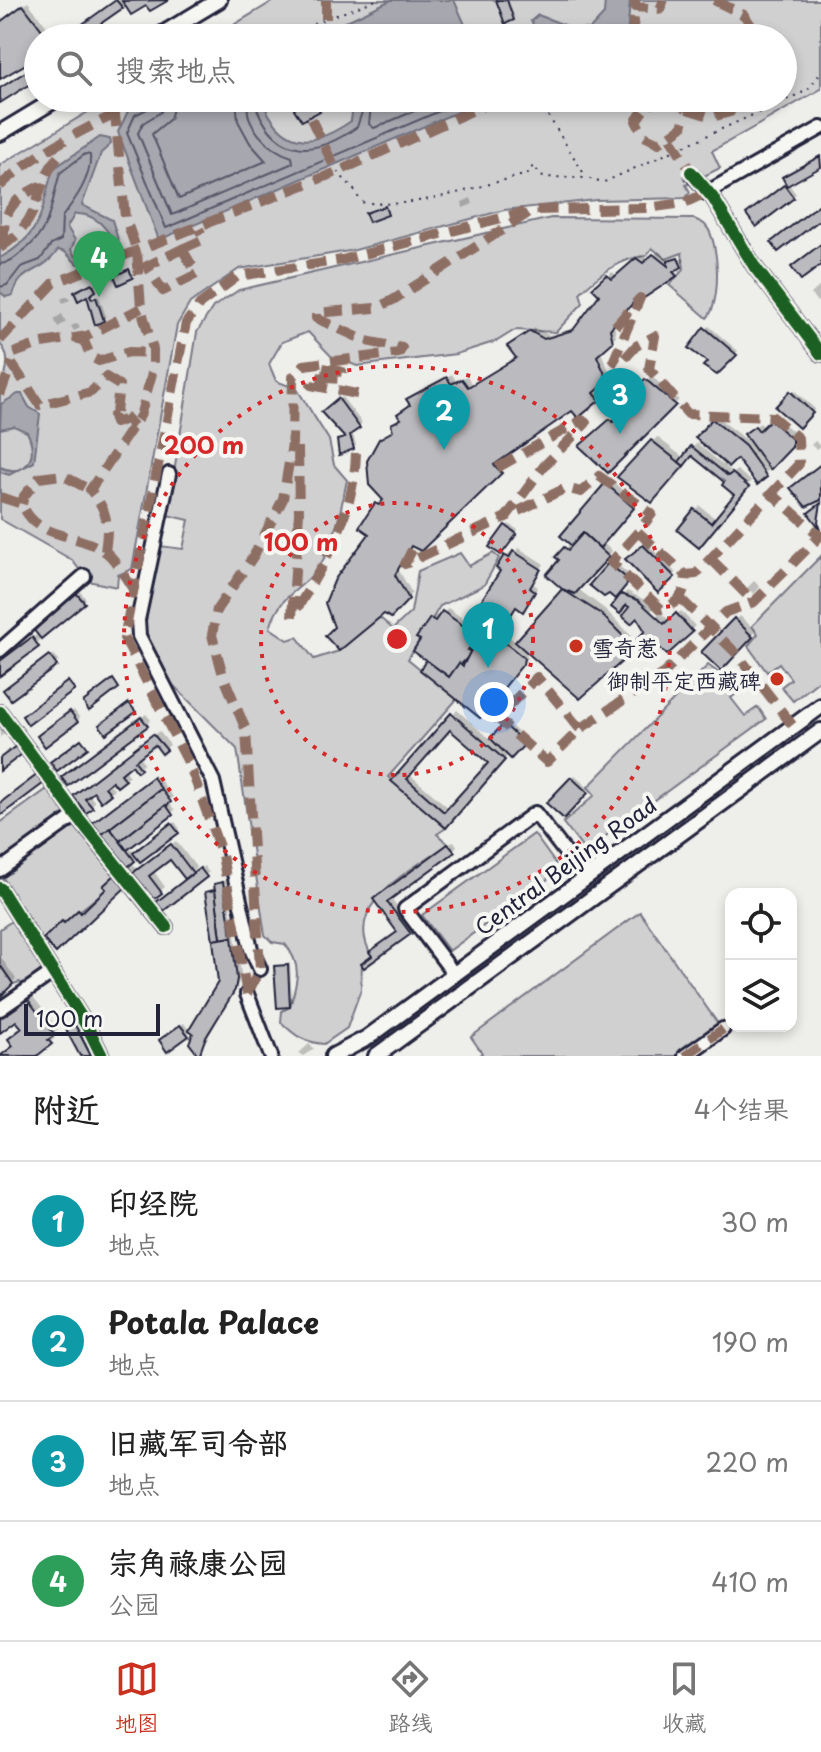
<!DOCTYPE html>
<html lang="zh">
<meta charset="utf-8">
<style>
:root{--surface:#fff;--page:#f6f6f6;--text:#222;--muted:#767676;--line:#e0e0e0;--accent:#c8321e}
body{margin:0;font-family:"Playpen Sans","LXGW WenKai TC",sans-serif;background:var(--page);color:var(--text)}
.controls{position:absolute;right:24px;bottom:24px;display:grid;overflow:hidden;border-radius:16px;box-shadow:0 4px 12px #0003}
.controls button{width:72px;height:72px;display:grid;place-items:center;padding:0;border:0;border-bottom:2px solid var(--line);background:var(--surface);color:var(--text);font:40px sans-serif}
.scale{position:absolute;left:24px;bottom:20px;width:136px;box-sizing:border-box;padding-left:8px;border:4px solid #22223b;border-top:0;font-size:22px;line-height:28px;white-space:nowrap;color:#22223b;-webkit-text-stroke:6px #f6f6f2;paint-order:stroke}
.you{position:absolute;left:494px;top:702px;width:28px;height:28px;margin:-20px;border:6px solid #fff;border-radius:50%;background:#1a73e8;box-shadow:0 0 0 12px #1a73e833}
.badge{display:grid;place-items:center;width:52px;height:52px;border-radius:50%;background:var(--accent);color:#fff;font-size:26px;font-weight:700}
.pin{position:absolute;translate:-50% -66px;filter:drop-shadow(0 2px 4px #0008)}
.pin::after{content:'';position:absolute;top:42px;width:28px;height:24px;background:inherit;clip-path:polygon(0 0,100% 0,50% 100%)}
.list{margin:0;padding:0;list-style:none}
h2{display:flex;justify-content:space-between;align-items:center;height:104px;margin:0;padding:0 32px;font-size:34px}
h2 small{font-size:26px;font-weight:400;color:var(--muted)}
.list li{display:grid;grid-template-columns:52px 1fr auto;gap:24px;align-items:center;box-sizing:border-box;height:120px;padding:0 32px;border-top:2px solid var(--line)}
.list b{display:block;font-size:30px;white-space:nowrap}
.list p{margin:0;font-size:26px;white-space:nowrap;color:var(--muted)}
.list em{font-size:26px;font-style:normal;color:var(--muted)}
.icon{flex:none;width:44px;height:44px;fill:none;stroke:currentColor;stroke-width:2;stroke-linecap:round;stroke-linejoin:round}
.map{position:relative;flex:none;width:821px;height:1056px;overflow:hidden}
.search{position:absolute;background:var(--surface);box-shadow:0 4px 12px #0003;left:24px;right:24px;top:24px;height:88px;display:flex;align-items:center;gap:20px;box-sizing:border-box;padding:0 28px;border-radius:44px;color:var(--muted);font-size:30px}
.sheet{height:584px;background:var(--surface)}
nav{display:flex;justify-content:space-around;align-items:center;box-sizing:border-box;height:112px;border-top:2px solid var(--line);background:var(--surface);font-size:22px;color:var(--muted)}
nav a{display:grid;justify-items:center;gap:4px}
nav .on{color:var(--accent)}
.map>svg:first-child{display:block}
.green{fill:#d0d0d1;stroke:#797986;stroke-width:2}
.water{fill:#a7a7af;stroke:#727281;stroke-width:2;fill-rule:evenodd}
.shadow{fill:#0003;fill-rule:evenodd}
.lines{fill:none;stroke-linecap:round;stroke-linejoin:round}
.shore{stroke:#575769;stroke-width:2}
.building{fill:#bbbbbf;stroke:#22223b;stroke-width:2;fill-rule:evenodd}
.minor-casing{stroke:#22223b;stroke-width:18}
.major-casing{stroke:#22223b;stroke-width:20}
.path{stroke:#22223b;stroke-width:2;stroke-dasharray:2 6;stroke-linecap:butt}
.minor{stroke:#f6f6f2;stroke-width:12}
.major{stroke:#f6f6f2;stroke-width:14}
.quiet{stroke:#8d6e63;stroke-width:10;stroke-dasharray:20 10;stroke-linecap:butt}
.cycleway-casing{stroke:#f6f6f2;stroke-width:17}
.cycleway{stroke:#1b5e20;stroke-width:12}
.ring{fill:none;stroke:#d62828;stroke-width:4;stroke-dasharray:4 8}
.poi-dot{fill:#c8321e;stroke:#f6f6f2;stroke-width:3}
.labels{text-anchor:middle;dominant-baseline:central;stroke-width:8;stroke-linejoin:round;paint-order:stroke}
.poi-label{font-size:22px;fill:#22223b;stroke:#f6f6f2;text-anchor:start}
.street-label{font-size:22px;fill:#22223b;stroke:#f6f6f2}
.centre{fill:#d62828;stroke:#f6f6f2;stroke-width:4}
.ring-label{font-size:24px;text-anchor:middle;font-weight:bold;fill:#d62828;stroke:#f6f6f2;stroke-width:8;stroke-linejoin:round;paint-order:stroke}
</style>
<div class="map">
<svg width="821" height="1056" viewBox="0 0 821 1056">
<rect width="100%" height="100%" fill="#eeeeeb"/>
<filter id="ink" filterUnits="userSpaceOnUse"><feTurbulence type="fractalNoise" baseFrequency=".0125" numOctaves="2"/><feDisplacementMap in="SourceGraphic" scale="16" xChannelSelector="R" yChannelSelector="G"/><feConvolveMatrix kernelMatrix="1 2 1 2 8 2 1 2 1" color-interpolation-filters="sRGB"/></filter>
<g filter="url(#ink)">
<g class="green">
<path d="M275,0H821V89L712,151L720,168L686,185L690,192L686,198L596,200L504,210L355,250L239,269L190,303L177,325L132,569L118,575L117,587L88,581L72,560L0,519V387C7,373 12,356 0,344V165L5,162L111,98H783V38H212Z"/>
<path d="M551,218L694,219C698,221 703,222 706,226C720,242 721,304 707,318L669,285L684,269L682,253L666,259L652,248L646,256C622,257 597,276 580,293L583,303L556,332L515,330L497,341L456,354L357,366L331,356L308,332L282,342L269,364L276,381L297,389L329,440L334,465L347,480C341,507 336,541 320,565C302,593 282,589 270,628L288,640L297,637L314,659L339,651L379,617L393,629L411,612L418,571L460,553L469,566L493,553L499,558L484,585L440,606L408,659L457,699L388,777L446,828L437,834L448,844C413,870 340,903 372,956L362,964L361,989L347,1028L324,1044C304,1042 295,1036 281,1022L282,1011L290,1007C297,982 303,966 285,944L272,942L265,935L237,749L165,677L142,630L160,546L183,549L189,520L167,515L197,332L213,307L239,290Z"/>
<path d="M821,556V679L793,701L781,687L791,679L779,663L767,672L748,646L758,634L752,626Z"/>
<path d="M708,665L720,674L725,671L741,690L731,698L745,716L758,707L766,719L585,851L563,823L595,795L588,787Z"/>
<path d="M50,787L66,808V816L0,865V823Z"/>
<path d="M75,825L127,884L116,874L103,886L106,889C83,911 61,922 40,942L2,876Z"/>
<path d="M534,834L560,870L449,951L422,915Z"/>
<path d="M640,912L721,1028L681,1056H478L482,1053L471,1037Z"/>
<path d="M13,920L43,969L22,985L20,982L13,984L0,965V929Z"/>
</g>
<g class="water">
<path d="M391,0H454L471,38H311Z"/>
<path d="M605,0H630L627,38H541L531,21L538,15L575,29H590L604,14Z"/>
<path d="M154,98H269L265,107C286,150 315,146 351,121L354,98H490L159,240L118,132L129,109Z"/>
<path d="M100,137L110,139L111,144L101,153L82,205L112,220L121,249L106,261L77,264L65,252L58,250C43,274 20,267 13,295L6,297L0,292V258C45,233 40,211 53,169ZM75,214C96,213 107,228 115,245L109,253L75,256L71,250L75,240L67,227Z"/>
<path d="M18,394H22L29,407L40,414L34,462L9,475L0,472V467C28,479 39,454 27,432L14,426L0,429L1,404Z"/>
</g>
<g class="shadow">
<path d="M118,0H165L150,9L147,3L126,2L77,38H66Z"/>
<path d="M28,2L51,32L38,38V55L0,76V23Z"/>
<path d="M788,183L796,194L793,196L751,211Z"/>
<path d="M471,198L473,204L463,208L462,202Z"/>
<path d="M659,251L671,262L684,258L685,261L677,267L679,270L675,275L640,293L614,323L616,336L600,350L611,375L597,388L602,395L572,408L497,460L505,468L501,472L412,544L398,569L412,593L391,616L384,612L336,628L372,533L362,527L384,497L380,440L395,429L393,424L412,404L409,399L452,374L456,381L467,376L472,384L518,357L514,342L535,328L549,335L578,327L602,295L595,288L612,272L618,276L641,255L649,260Z"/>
<path d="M821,285V299L817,302L811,294Z"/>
<path d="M67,296L70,300L63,303L61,299Z"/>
<path d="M99,296L106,316L103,319L89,302Z"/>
<path d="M62,314L66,322L58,327L54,319Z"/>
<path d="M78,323L80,328L74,331L71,326Z"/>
<path d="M709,326L738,351L717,373L709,361L691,347Z"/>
<path d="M651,376L679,400L608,470L582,446L615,416L618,419L632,407L627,401Z"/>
<path d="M794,390L815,409L799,426L778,407Z"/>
<path d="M342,397L362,423L352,431L356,445L353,448L339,441L346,437L324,412Z"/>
<path d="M717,417L753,445L751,430L760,423L765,428L776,417L796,434V441L757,482L737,456L726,467L734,473L737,470L751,481L703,541L679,529L700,506L717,520L737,495L727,482L692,454L652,500L620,477L657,437L684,458L697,443L723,465L726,462L698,438Z"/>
<path d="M815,441L820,446L816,449L811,445Z"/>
<path d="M611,480L637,503L603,543L612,551L578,589L606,610L636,641L648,631L623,595L627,591L653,604L655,607L649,613L654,618L660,612L670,621L681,611L695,626L667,653L658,643L637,646L580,696L526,649L527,658L484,712L429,660L432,619L436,615L440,618L448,608L469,623L478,613L517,643L565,589L562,560L558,557L571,543L563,536Z"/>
<path d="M509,524L518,530L503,550L506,526Z"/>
<path d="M647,543L676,573L658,590L628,559Z"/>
<path d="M519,548L544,564L532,583L538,587L527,605H517L503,570L498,567L510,552L514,554Z"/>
<path d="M613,561L632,577L615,597L592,584Z"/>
<path d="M754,581L760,587L754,594L747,588Z"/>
<path d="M80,591L86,599L39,639L38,645L0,674V662L39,633L36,629Z"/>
<path d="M740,616L756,631L721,668L704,652Z"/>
<path d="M53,654L59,661L11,698L8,687Z"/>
<path d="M74,710L80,718L77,721L42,733Z"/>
<path d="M457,710L491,740L508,723L526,740L511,756L509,754L446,825L394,780ZM450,727L491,762L450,809L409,774Z"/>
<path d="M146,714L151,720L147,724L68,783V772Z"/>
<path d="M7,723L8,731L0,737V728Z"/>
<path d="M159,731L170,745L162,751L155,742L139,756L144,763L137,769L132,762L124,768L129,775L125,779L108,781L114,789L110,793L94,789L88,793L95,802L86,810L80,792Z"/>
<path d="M575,775L589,789L564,816L549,802Z"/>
<path d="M157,776L173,797L168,802L175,810L129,846L134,854L175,822L180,829L131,861L138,870L176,841L196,867L191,876L204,866L209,873L187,879L170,857L153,870L165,887L150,899L94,825Z"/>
<path d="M454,841L457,846L453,850L390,897L414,928L374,956L399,931L380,895Z"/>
<path d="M226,880L241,973L238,984L199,1053L220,983L207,893Z"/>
<path d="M0,956L16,979L0,991Z"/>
<path d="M290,963L292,1002L289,1005L276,967Z"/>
<path d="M31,994L58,1029L52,1035L55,1038L34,1056H1L15,1045L24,1028L16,1018L0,1031V1018Z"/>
<path d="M184,1023L190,1032L187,1035L164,1037Z"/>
<path d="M78,1024L96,1056H82L71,1028Z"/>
<path d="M309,1044L314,1049L303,1056L299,1053Z"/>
</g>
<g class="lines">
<g class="shore">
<path d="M154,98L151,107L135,115L127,133L166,228L470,98"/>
<path d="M164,98L161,112L143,123L138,133L172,215L293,163L292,157C269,150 241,124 249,98"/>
<path d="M176,98L170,119L152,134L179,199L266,161L250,143L238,121L236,98"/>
<path d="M260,98L257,109C279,159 316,156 357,127L363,109L362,98"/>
<path d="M372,98L369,124L374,128L445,98"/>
<path d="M0,264C9,263 15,258 22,252C52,231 50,205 60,173L85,154L90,155C92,177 75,200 62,217L61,240L51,245L40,260L21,267L7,285L0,287"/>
</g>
</g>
<g class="building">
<path d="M116,0L123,8L80,38H63Z"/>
<path d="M169,0L150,11L146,6L131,15L122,1Z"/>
<path d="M496,0H507L514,20L505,24Z"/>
<path d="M23,5L48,38H38V57L0,79V22Z"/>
<path d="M38,64V79L0,103V88Z"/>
<path d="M312,98L320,111L302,121L294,109Z"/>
<path d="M820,156L821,167L787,186L782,177Z"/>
<path d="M784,185L794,198L756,227L746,214Z"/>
<path d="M821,203V219L778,252L771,242Z"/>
<path d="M385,206L388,215L369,222L365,213Z"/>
<path d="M821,244V265L801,280L791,267Z"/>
<path d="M653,254L668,266V261L678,258L682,267L673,272L677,276L644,298L640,295L610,329L613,342L597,356L608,381L594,393L600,400L578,418L572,411L494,465L502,473L421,551L411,546L395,575L409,599L391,618L384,614L339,651L325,636L334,627L325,603L335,579L369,534L359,527L375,503L379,505L383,500L369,485L367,461L379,439L393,431L391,424L401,419L397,414L410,405L406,399L447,377L451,384L462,379L468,387L516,358L507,346L530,331L544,339L573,330L599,295L592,288L606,275L612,279L636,258L643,263Z"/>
<path d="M129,269L133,278L118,285L114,276Z"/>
<path d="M92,283L96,291L90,295L92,299L96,297L104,321L95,325L87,296L78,301L74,292Z"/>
<path d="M704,327L737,355L717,375L703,366L707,362L688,348Z"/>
<path d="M645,379L676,405L608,473L579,446L610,419L613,422L630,407L624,401Z"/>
<path d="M790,391L813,413L799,428L775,407Z"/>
<path d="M338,398L360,428L350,435L354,449L339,455L337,440L345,438L321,412Z"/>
<path d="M712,419L745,446L767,477L757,485L737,459L729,467L695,438Z"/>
<path d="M770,420L792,439V447L770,470L744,434L755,426L759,431Z"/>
<path d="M651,440L684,466L652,503L617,477Z"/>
<path d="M691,446L728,476L732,473L749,487L699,548L677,530L694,509L711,523L734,495L722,485L724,482L692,456L684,466L679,462Z"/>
<path d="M821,464V500L806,507L790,488Z"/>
<path d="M605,483L634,508L600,548L583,533L572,546L560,536Z"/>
<path d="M821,503L818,522L821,530L808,513Z"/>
<path d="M505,525L517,534L501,555L489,547Z"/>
<path d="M583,533L609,557L575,594L562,589L546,575L559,560L555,557L564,547L568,550Z"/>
<path d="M643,545L675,577L658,593L625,559Z"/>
<path d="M513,551L541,569L530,588L535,592L523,612L516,607L506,623L487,610L490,606L481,601L500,571L496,568L504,555L509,558Z"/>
<path d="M608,563L630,581L615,599L609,594L604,597L589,585Z"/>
<path d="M562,589L601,614L636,649L580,699L515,642Z"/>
<path d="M76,593L85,603L41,639L33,629Z"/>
<path d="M621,594L638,600L664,624L676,613L693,632L667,655L658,646L644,658L632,644L645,631L637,618L631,624L622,616L629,607L626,605L620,614L611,607Z"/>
<path d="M442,611L478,636L468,650L472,653L449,677L413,651L420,640L416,638L430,618L435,621Z"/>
<path d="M472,616L524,658L523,664L480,718L420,670L426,660L449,677L459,663L463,666L478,636L465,627Z"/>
<path d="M734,618L753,637L721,671L701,652Z"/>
<path d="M32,637L39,647L0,676V661Z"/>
<path d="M49,655L57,666L11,700L3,690Z"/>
<path d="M113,679L119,688L89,711L83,702Z"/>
<path d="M68,681L75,690L28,725L22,716Z"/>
<path d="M129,703L136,712L106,734L99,725Z"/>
<path d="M70,711L78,722L45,747L37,736Z"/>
<path d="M451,713L505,760L446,828L391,781ZM450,730L488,763L444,812L407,779Z"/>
<path d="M141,717L148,726L68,786L61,777Z"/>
<path d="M504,724L525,744L511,759L490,738Z"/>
<path d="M153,734L167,750L162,754L155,745L135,761L141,769L137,772L132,765L121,774L126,780L117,787L112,781L105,787L111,794L101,802L94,792L85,799L93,808L86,813L73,796Z"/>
<path d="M81,739L88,748L57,771L50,762Z"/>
<path d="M20,743L26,751L0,771V758Z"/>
<path d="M42,771L48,780L0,816V803Z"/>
<path d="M153,777L161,789L100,836L91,824Z"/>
<path d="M571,777L588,793L564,819L546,803Z"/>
<path d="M161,789L171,802L120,841L110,828Z"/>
<path d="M166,805L173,815L127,850L120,841Z"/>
<path d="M171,823L179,833L140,862L133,853Z"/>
<path d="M110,828L135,861L125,869L100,836Z"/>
<path d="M171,844L193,873L185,879L170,860L149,876L162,893L150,902L130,875Z"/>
<path d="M448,844L455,852L387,902L411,934L364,968L361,964L372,956L369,952L397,932L373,899Z"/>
<path d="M200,868L207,877L162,912L155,903Z"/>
<path d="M116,874L127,886L56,953L43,939L62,921L64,923L78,910L81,913L106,889L103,886Z"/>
<path d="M223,882L232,937L221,939L214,884Z"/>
<path d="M215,890L221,939L213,940L205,892Z"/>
<path d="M232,937L237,979L235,990L205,1039L199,1056L189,1043L193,1033L189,1030L218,982L213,940Z"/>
<path d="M0,965L13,984L0,997Z"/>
<path d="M288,965L290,1007L277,1008L274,966Z"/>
<path d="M26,997L55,1035L48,1040L52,1044L37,1056H0L13,1046L8,1039L22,1028L16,1021L0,1033V1017Z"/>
<path d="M75,1025L91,1056H80L66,1030Z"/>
<path d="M180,1025L189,1036L167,1052L159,1040Z"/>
</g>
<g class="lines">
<defs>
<g id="minor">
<path d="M692,174L713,198L754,266L821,354"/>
<path d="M706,193L821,128"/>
<path d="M169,474L138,620L139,636L213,781L251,949L260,969"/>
<path d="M0,650L84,576"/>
<path d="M0,712L76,815L166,927"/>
<path d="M0,870L76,815"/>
<path d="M0,888L88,1028L102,1056"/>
<path d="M454,974L405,909L535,813L585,878"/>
<path d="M247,994L271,1056"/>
<path d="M0,1009L53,972"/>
<path d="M685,1056L723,1029"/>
</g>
<g id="major">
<path d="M156,38L219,0"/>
<path d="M0,133L58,98"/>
<path d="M333,1056L367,1038L821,706"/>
<path d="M376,1056L821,731"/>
</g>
</defs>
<use href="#minor" class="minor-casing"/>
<use href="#major" class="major-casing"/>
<g class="path">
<path d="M276,38L376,0"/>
<path d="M532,98L549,117L586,177"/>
<path d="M115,114L136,98"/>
<path d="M337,172L353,188L361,202C418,210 472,187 528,174L533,166L543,177L587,178L602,183L808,90L821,72"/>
</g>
<use href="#minor" class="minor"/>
<use href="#major" class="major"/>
<g class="quiet">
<path d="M326,0V19"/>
<path d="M635,0V7L660,9L664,0"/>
<path d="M714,0L744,15L760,38"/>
<path d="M632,38L635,7"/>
<path d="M674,98H675L687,109L682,127L659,143L644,136L636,121L647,105L675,98"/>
<path d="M775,98L781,102"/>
<path d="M687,109L712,117L730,112L732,98"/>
<path d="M311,119L337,172"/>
<path d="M671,138L691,172"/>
<path d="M0,186C34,154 74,135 115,114"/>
<path d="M5,244C0,213 14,198 40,186"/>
<path d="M0,248C49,215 29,188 61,154L55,144"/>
<path d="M182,249L197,274L163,291L147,266Z"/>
<path d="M182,249L204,239L199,229"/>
<path d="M76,338L84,341L91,357L99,361L129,352L153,353"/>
<path d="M0,340L54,283L337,172L500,98"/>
<path d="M14,353L42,343L87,336L141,308"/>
<path d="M12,364L40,405L91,392L106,377L119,385L116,413"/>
<path d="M323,368L342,372L341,379L313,377L311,385L362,395"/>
<path d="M0,395L12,362"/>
<path d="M124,420L115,423L113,416L121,413L134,426"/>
<path d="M298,447L299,513L292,617C324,564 354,517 356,453"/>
<path d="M497,468L582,420L586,423L544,466L506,517L566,488L581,492L599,476L652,514L638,532L686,575L696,574L799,464L798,438L773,417L688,414L649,369L655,336L636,346L620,364L614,360L640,298L611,331"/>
<path d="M0,497L22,504C38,542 79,531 107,553C117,561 125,578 133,589"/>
<path d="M22,504L24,496L39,478L62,475L90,490"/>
<path d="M638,532L611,562L661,609C680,603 685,594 686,575"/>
<path d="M412,550L405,564L506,517"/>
<path d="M105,551C109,525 108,510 90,490L140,416L153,370V349L141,308L137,251L125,217L115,114L106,98"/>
<path d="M711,559L754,602"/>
<path d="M680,598L737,654L793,726"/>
<path d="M580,729L537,677L497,718L547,762L580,729L664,673L726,612L754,602L820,536L771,493"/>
<path d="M247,994L260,969L246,730L223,675L212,635L217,609L253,557L283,499L292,444L293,377L304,365L399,353L402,348L366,341L316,318V313L376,308L393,300L533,210L648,208L684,203L706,193"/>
<path d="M247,994L222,855L190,766L124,638L186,323L200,304L238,276L342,260L524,212"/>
<path d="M685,1056L723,1029"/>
</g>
<defs>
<g id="cycleway">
<path d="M691,172L713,198L754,266L821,354"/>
<path d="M0,712L76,815L166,927"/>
<path d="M0,888L88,1028L102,1056"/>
</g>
</defs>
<use href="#cycleway" class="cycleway-casing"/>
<use href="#cycleway" class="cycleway"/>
</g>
</g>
<g class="ring">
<circle cx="397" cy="639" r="136"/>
<circle cx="397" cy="639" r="273"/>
</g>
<g class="poi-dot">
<circle cx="576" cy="646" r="8"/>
<circle cx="777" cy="679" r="8"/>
</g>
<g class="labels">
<g class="poi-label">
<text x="592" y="646">雪奇惹</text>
<text x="761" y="679" text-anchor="end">御制平定西藏碑</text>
</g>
<g class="street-label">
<text transform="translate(565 865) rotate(-36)">Central Beijing Road</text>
</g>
</g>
<circle cx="397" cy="639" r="12" class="centre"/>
<g class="ring-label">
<text x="204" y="454">200 m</text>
<text x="301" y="551">100 m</text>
</g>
</svg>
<div class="controls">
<button><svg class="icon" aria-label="locate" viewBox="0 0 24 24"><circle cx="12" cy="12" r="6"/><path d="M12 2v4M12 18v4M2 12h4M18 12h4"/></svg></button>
<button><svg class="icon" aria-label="layers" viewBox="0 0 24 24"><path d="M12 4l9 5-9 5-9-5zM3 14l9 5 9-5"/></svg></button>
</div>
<div class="scale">100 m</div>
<div class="you"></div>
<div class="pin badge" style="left:488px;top:668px;background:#0f9aa8">1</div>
<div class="pin badge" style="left:444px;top:450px;background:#0f9aa8">2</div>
<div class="pin badge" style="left:620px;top:434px;background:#0f9aa8">3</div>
<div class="pin badge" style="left:99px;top:297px;background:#2e9e5b">4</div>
<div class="search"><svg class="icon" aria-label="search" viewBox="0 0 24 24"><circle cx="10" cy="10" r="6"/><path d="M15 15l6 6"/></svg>搜索地点</div>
</div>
<section class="sheet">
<h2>附近<small>4个结果</small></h2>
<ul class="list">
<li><span class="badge" style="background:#0f9aa8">1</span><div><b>印经院</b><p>地点</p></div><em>30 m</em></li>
<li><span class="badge" style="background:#0f9aa8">2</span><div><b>Potala Palace</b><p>地点</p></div><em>190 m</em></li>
<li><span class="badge" style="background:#0f9aa8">3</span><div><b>旧藏军司令部</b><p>地点</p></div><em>220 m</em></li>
<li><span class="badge" style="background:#2e9e5b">4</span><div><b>宗角禄康公园</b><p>公园</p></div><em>410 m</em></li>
</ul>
</section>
<nav>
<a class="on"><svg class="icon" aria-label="map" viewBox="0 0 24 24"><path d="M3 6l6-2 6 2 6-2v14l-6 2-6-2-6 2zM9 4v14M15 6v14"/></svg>地图</a>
<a><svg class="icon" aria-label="directions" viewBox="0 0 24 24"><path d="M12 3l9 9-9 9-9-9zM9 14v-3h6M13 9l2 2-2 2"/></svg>路线</a>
<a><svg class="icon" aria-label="saved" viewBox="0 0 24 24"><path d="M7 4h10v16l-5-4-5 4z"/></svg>收藏</a>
</nav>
